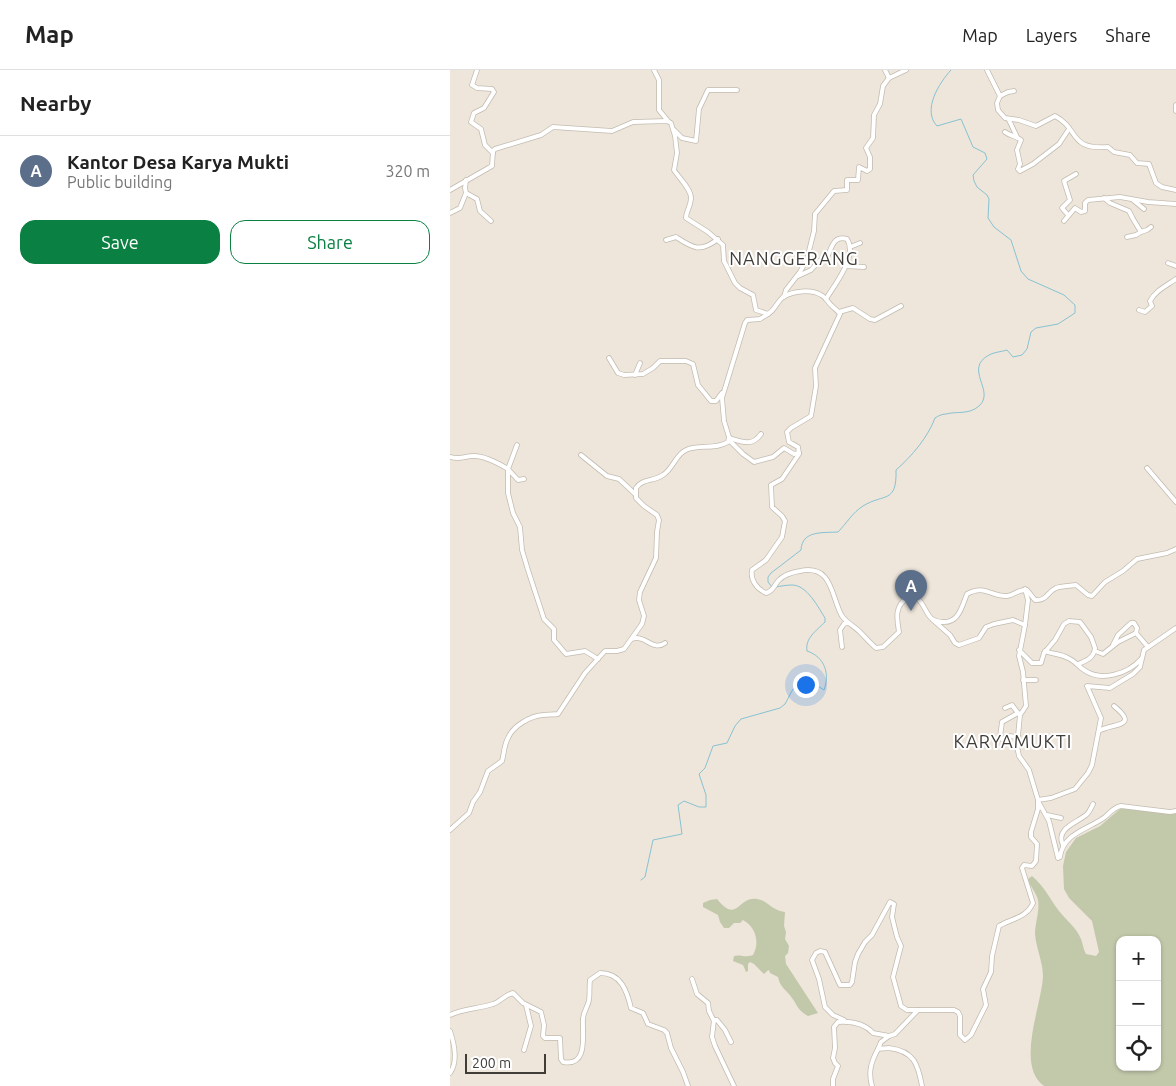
<!DOCTYPE html>
<meta charset="utf-8">
<style>
:root{--surface:#fff;--page:#f2f2f2;--text:#222;--muted:#767676;--line:#e0e0e0;--accent:#0b8043}
body{margin:0;font-family:Ubuntu,sans-serif;background:var(--page);color:var(--text)}
.controls{position:absolute;right:15px;bottom:15px;display:grid;overflow:hidden;border-radius:10px;box-shadow:0 1px 4px #0004}
.controls button{width:45px;height:45px;display:grid;place-items:center;padding:0;border:0;border-bottom:1px solid var(--line);background:var(--surface);color:var(--text);font:25px sans-serif}
.scale{position:absolute;left:15px;bottom:12px;width:81px;box-sizing:border-box;padding-left:5px;border:2px solid #403c38;border-top:0;font-size:14px;line-height:18px;white-space:nowrap;color:#403c38;-webkit-text-stroke:4px #fff;paint-order:stroke}
.you{position:absolute;left:355px;top:614px;width:18px;height:18px;margin:-12px;border:4px solid #fff;border-radius:50%;background:#1a73e8;box-shadow:0 0 0 8px #1a73e833}
.badge{display:grid;place-items:center;width:32px;height:32px;border-radius:50%;background:var(--accent);color:#fff;font-size:16px;font-weight:700}
.pin{position:absolute;translate:-50% -41px;filter:drop-shadow(0 1px 2px #0008)}
.pin::after{content:'';position:absolute;top:26px;width:18px;height:15px;background:inherit;clip-path:polygon(0 0,100% 0,50% 100%)}
.list{margin:0;padding:0;list-style:none}
h2{display:flex;justify-content:space-between;align-items:center;height:65px;margin:0;padding:0 20px;font-size:21px}
h2 small{font-size:16px;font-weight:400;color:var(--muted)}
.list li{display:grid;grid-template-columns:32px 1fr auto;gap:15px;align-items:center;box-sizing:border-box;height:70px;padding:0 20px;border-top:1px solid var(--line)}
.list b{display:block;font-size:19px;white-space:nowrap}
.list p{margin:0;font-size:16px;white-space:nowrap;color:var(--muted)}
.list em{font-size:16px;font-style:normal;color:var(--muted)}
.actions{display:flex;gap:10px;padding:15px 20px}
.actions a{flex:1;padding:11px 0;border:1px solid var(--accent);border-radius:15px;text-align:center;font-size:18px;color:var(--accent)}
.actions .main{background:var(--accent);color:#fff}
.icon{flex:none;width:28px;height:28px;fill:none;stroke:currentColor;stroke-width:2;stroke-linecap:round;stroke-linejoin:round}
.map{position:relative;flex:none;width:726px;height:1016px;overflow:hidden}
header{display:flex;align-items:center;gap:30px;box-sizing:border-box;height:70px;padding:0 25px;background:var(--surface);border-bottom:1px solid var(--line)}
header strong{font-size:24px}
nav{display:flex;gap:28px;margin-inline-start:auto;font-size:18px}
main{display:flex}
aside{flex:1;background:var(--surface)}
.map>svg:first-child{display:block}
.green{fill:#c2c9aa;fill-rule:evenodd}
.lines{fill:none;stroke-linecap:round;stroke-linejoin:round}
.stream{stroke:#87c2d2;stroke-width:1}
.minor-casing{stroke:#c2bbb0;stroke-width:5.5}
.minor{stroke:#fff;stroke-width:4}
.labels{text-anchor:middle;dominant-baseline:central;stroke-width:4;stroke-linejoin:round;paint-order:stroke}
.quarter-label{font-size:18px;letter-spacing:1px;fill:#403c38;stroke:#fff}
</style>
<header>
<strong>Map</strong>
<nav><a>Map</a><a>Layers</a><a>Share</a></nav>
</header>
<main>
<aside>
<h2>Nearby<small></small></h2>
<ul class="list">
<li><span class="badge" style="background:#5c6f8a">A</span><div><b>Kantor Desa Karya Mukti</b><p>Public building</p></div><em>320 m</em></li>
</ul>
<div class="actions"><a class="main">Save</a><a>Share</a></div>
</aside>
<div class="map">
<svg width="726" height="1016" viewBox="0 0 726 1016">
<rect width="100%" height="100%" fill="#eee6db"/>
<g class="green">
<path d="M671,738L726,741V1016H594C565,995 592,935 593,906C593,892 586,878 585,864C585,853 590,840 588,830C586,822 580,817 578,809L582,806C594,816 600,829 609,841C616,850 626,857 631,869C633,874 633,879 636,884L646,886L649,882L642,851L619,828L614,819L613,796L616,782L626,768L650,756ZM670,870H707V997H670Z"/>
<path d="M267,829C288,855 288,825 307,829C319,831 321,840 335,842L334,856L336,862L335,869L339,876L338,883L335,886L336,894L368,943L358,946C347,939 349,938 342,928C337,920 330,918 328,907L320,903L319,900L317,901L314,904L304,894L300,892L298,894V901L296,902L293,895L283,891L284,886C290,884 296,888 303,885C310,873 306,857 293,850L290,853H284L279,858H274L270,852L268,845L253,837V833L260,830Z"/>
</g>
<g class="lines">
<g class="stream">
<path d="M322,517L318,512V507L321,503L351,480C352,460 373,463 388,462C396,454 403,442 413,436C434,423 447,434 446,400C462,386 478,367 485,348C488,346 492,344 496,344C507,341 519,345 529,336C546,321 513,299 539,285C544,282 551,282 557,280L563,287L572,285L577,279L581,262L586,258L608,254L625,243V235L614,225L578,209L571,201L561,170L544,157L538,148L539,129L537,125L527,117L524,111L523,105L537,89L535,83L523,77L511,49L487,56C472,40 489,13 501,0"/>
<path d="M191,810L195,807L203,770L232,764L228,735L234,731L249,737H256V725L249,704L255,698L263,676L277,673L285,656L291,649L330,638L335,634L343,619L356,611L363,613L374,620C380,604 375,587 357,581C355,568 366,561 375,552V548C368,537 357,515 342,515C337,515 331,516 326,517"/>
</g>
<defs>
<g id="minor">
<path d="M27,0L22,15L27,18L42,19L44,22L34,38L24,43L21,52L31,59L35,75L43,83"/>
<path d="M204,0L209,10V40L218,51"/>
<path d="M435,0L439,8"/>
<path d="M537,0L550,26L547,33L548,40L555,48L569,50L586,56L605,46C630,59 618,80 658,77L664,82L680,85L687,93L699,94L706,113L712,117L726,120"/>
<path d="M550,26L558,22L564,21"/>
<path d="M726,35V41"/>
<path d="M559,50L567,67"/>
<path d="M224,60L232,68L246,71L249,39L258,20H287"/>
<path d="M555,62C560,66 566,66 571,70L567,80L570,94L568,99L570,101L583,94L609,74L619,59"/>
<path d="M16,110L15,118L16,123L27,129L30,141L41,151"/>
<path d="M0,120L42,96L43,81L45,79L91,65L103,57L162,61L183,52L217,51L221,53L225,66L227,83L224,100C229,108 241,119 241,128C241,136 236,141 236,148L258,162L273,175L274,191L285,213L290,218L303,225L306,240L318,244C325,240 327,232 333,227C343,221 361,219 371,225C376,227 378,233 382,236C385,239 388,241 390,244L365,298L366,316L361,346L341,358L337,362L339,372L348,377L349,384L332,409L321,415L322,437L332,446L335,451L332,467L316,490L302,500C300,510 307,519 316,523C324,521 324,515 329,510C334,505 344,502 350,501C383,494 381,527 392,546C397,553 404,556 410,562C415,567 420,573 426,578L433,577L449,562C447,549 444,537 457,528L468,529C474,534 476,544 482,549C485,551 490,552 493,552C509,553 512,536 517,524C535,514 541,527 557,526C565,525 568,519 577,520L585,530C597,531 597,522 606,518C612,516 620,516 626,515L638,525L642,526L655,512L673,501L687,489L717,483L726,479"/>
<path d="M654,128L660,133L679,141L683,149L691,162L697,160L701,157"/>
<path d="M683,130L694,139"/>
<path d="M0,143L10,138L16,123"/>
<path d="M618,145L612,138L620,130L614,111L626,104"/>
<path d="M614,151L625,138L631,142L635,141V133L638,130L670,127L698,132L726,134"/>
<path d="M677,167L686,165L691,162"/>
<path d="M216,170L226,167C243,178 250,183 268,169"/>
<path d="M400,177L410,173"/>
<path d="M718,193L726,196"/>
<path d="M395,196L414,197"/>
<path d="M348,206L361,200L369,191L377,187C382,178 383,165 397,169C408,186 385,214 376,229"/>
<path d="M334,227L336,220L350,202L357,189L364,161L365,144L384,121L397,120V110H408L409,97L417,101L420,99V87L416,78L423,68L424,45L430,34L433,16L439,8L456,0"/>
<path d="M689,240L695,242L702,236L700,231C705,221 716,216 726,209"/>
<path d="M389,242L403,238L420,249L425,250L451,236"/>
<path d="M159,288L168,303L174,305L193,304L203,298L210,291H236L243,294L248,315L261,331H266L272,323"/>
<path d="M185,305L190,293"/>
<path d="M279,368C292,372 302,377 311,364"/>
<path d="M279,370L293,384L304,392L323,387L334,378L344,384L349,383"/>
<path d="M67,375L58,399L68,410L74,409"/>
<path d="M131,385L157,406L169,409L185,424"/>
<path d="M0,387C12,390 13,386 24,386C35,386 48,393 58,399V423L63,443L70,457L72,480L78,500L94,549L104,559V570L116,584L135,581L148,589"/>
<path d="M697,398L726,432"/>
<path d="M575,519L578,530L575,555"/>
<path d="M182,569C195,564 203,582 215,573"/>
<path d="M663,575L668,565L681,553H684L687,558L686,563"/>
<path d="M392,577L390,560L394,554L397,553"/>
<path d="M569,580L582,593H591L594,583L605,570L614,554L619,551L630,552L641,567L645,578C644,588 636,591 628,594"/>
<path d="M595,581C602,584 611,584 618,588C625,591 628,596 634,600C651,612 678,604 691,589"/>
<path d="M645,581L653,584L668,572L686,563L698,577"/>
<path d="M573,610H586"/>
<path d="M555,638L562,635L568,643"/>
<path d="M649,661C661,653 691,658 664,636"/>
<path d="M567,667L559,666L552,669L550,667L552,652L568,643"/>
<path d="M588,730L601,728L625,719L638,703L642,695L651,648L637,616L660,618L683,604L690,597L694,580L726,558"/>
<path d="M589,733L599,751L608,788L610,787C613,763 639,759 655,747C661,742 664,737 671,736L720,742L726,741"/>
<path d="M597,745L611,748"/>
<path d="M0,760L19,743L23,732L30,722L38,701L52,691C54,684 54,675 58,668C63,656 80,646 93,645C98,644 103,645 108,644L135,603L155,581H167L174,579L192,554L194,546L189,530L190,522L206,488L207,462L209,450L207,445L194,436L186,428V418C193,408 203,412 213,405C223,399 226,384 236,380C249,374 265,380 278,372L279,367L274,351L272,328L295,253L297,250L310,249L318,244"/>
<path d="M613,775C605,759 626,753 636,745C639,743 641,738 643,734"/>
<path d="M242,909L247,924L258,933L259,941L264,951"/>
<path d="M0,945C14,938 28,939 43,934C50,932 56,924 63,923L73,933L91,942L94,955L93,966L95,968H110L111,989L113,992C139,997 132,964 133,949C133,942 138,937 139,930C140,924 139,917 140,910L150,903C171,903 177,921 181,938L193,943L198,954L214,960L217,963L221,978L233,1002L238,1016"/>
<path d="M394,950L383,945L375,937L369,909L362,890L366,883L370,881L375,882L390,915H400L402,912L405,892L408,884L415,872L422,865L440,832L444,834L442,847L447,867L451,876L443,907L451,936L457,940H468"/>
<path d="M0,961C4,973 8,992 0,1003"/>
<path d="M439,966L431,972L428,979C431,979 435,978 439,978C464,981 468,994 472,1016"/>
<path d="M281,972L275,960L267,950H264L262,967L265,976L284,1016"/>
<path d="M74,980L81,956L76,935"/>
<path d="M383,1016V1009L388,996L385,993L383,988L385,978L384,957L388,952C402,951 414,953 423,963L439,966L445,964L468,940H504L508,942L510,946V965L515,970L521,965L536,935L533,919L541,902L542,886L549,856C560,849 577,848 583,833L572,798L574,795L582,796L586,791L587,774L581,767V762L588,739V730L579,700L569,686L567,676L570,645L576,636L573,602L569,586L575,555L563,550L544,554L536,557L529,568L509,575L505,573L500,565L483,550"/>
<path d="M422,1016C418,1002 421,992 428,979"/>
</g>
</defs>
<use href="#minor" class="minor-casing"/>
<use href="#minor" class="minor"/>
</g>
<g class="labels">
<g class="quarter-label">
<text x="344" y="188">NANGGERANG</text>
<text x="563" y="671">KARYAMUKTI</text>
</g>
</g>
</svg>
<div class="controls">
<button>+</button>
<button>−</button>
<button><svg class="icon" aria-label="locate" viewBox="0 0 24 24"><circle cx="12" cy="12" r="6"/><path d="M12 2v4M12 18v4M2 12h4M18 12h4"/></svg></button>
</div>
<div class="scale">200 m</div>
<div class="you"></div>
<div class="pin badge" style="left:461px;top:541px;background:#5c6f8a">A</div>
</div>
</main>
